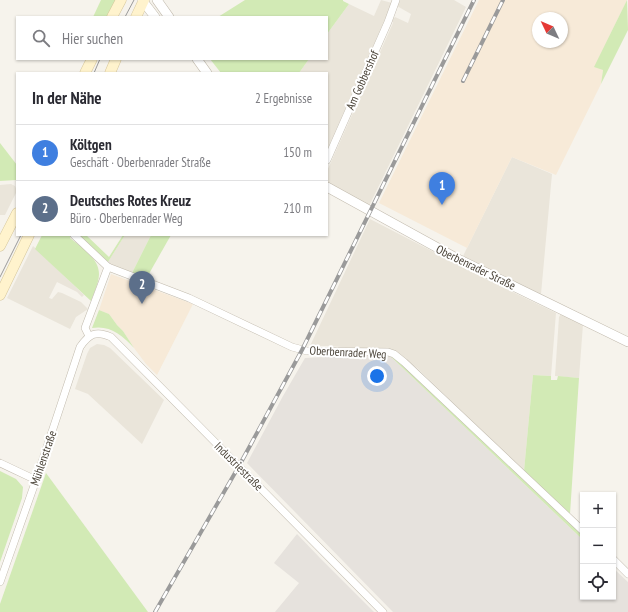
<!DOCTYPE html>
<html lang="de">
<meta charset="utf-8">
<style>
:root{--surface:#fff;--page:#f7f7f7;--text:#2b2b33;--muted:#7c7c81;--line:#e1e1e2;--accent:#fc3f1d}
body{margin:0;font-family:"PT Sans Narrow",sans-serif;background:var(--page);color:var(--text)}
.controls{position:absolute;right:12px;bottom:12px;display:grid;overflow:hidden;border-radius:0px;box-shadow:0 1px 3px #0004}
.controls button{width:36px;height:36px;display:grid;place-items:center;padding:0;border:0;border-bottom:1px solid var(--line);background:var(--surface);color:var(--text);font:20px sans-serif}
.compass{position:absolute;left:532px;top:12px;width:36px;height:36px;border-radius:50%;background:var(--surface);box-shadow:0 1px 3px #0004;rotate:314deg}
.you{position:absolute;left:377px;top:376px;width:14px;height:14px;margin:-10px;border:3px solid #fff;border-radius:50%;background:#1a73e8;box-shadow:0 0 0 6px #1a73e833}
.badge{display:grid;place-items:center;width:26px;height:26px;border-radius:50%;background:var(--accent);color:#fff;font-size:13px;font-weight:700}
.pin{position:absolute;translate:-50% -33px;filter:drop-shadow(0 1px 2px #0008)}
.pin::after{content:'';position:absolute;top:21px;width:14px;height:12px;background:inherit;clip-path:polygon(0 0,100% 0,50% 100%)}
.list{margin:0;padding:0;list-style:none}
h2{display:flex;justify-content:space-between;align-items:center;height:52px;margin:0;padding:0 16px;font-size:17px}
h2 small{font-size:13px;font-weight:400;color:var(--muted)}
.list li{display:grid;grid-template-columns:26px 1fr auto;gap:12px;align-items:center;box-sizing:border-box;height:56px;padding:0 16px;border-top:1px solid var(--line)}
.list b{display:block;font-size:15px;white-space:nowrap}
.list p{margin:0;font-size:13px;white-space:nowrap;color:var(--muted)}
.list em{font-size:13px;font-style:normal;color:var(--muted)}
.icon{flex:none;width:22px;height:22px;fill:none;stroke:currentColor;stroke-width:2;stroke-linecap:round;stroke-linejoin:round}
.map{position:relative;flex:none;width:628px;height:612px;overflow:hidden}
.search{position:absolute;background:var(--surface);box-shadow:0 1px 3px #0004;left:16px;top:16px;width:312px;height:44px;display:flex;align-items:center;gap:10px;box-sizing:border-box;padding:0 14px;border-radius:0px;color:var(--muted);font-size:15px}
.panel{position:absolute;background:var(--surface);box-shadow:0 1px 3px #0004;left:16px;top:72px;width:312px;height:164px;border-radius:0px}
.map>svg:first-child{display:block}
.residential{fill:#eae5da}
.commercial{fill:#f7ead8;fill-rule:evenodd}
.industrial{fill:#e6e2dd}
.green{fill:#d2eab5}
.lines{fill:none;stroke-linecap:round;stroke-linejoin:round}
.minor-casing{stroke:#c2bbae;stroke-width:8}
.tertiary-casing{stroke:#c2bbae;stroke-width:10}
.secondary-casing{stroke:#d6c79b;stroke-width:11}
.minor{stroke:#fff;stroke-width:7}
.tertiary{stroke:#fff;stroke-width:9}
.secondary{stroke:#fff3cd;stroke-width:10}
.tram{stroke:#9a9a9a;stroke-width:1}
.rail-casing{stroke:#9a9a9a;stroke-width:4}
.rail{stroke:#fff;stroke-width:2.5;stroke-dasharray:8;stroke-linecap:butt}
.labels{text-anchor:middle;dominant-baseline:central;stroke-width:4;stroke-linejoin:round;paint-order:stroke}
.street-label{font-size:12px;fill:#4b4439;stroke:#fff}
</style>
<div class="map">
<svg width="628" height="612" viewBox="0 0 628 612">
<rect width="100%" height="100%" fill="#f6f3ec"/>
<g class="residential">
<path d="M381,0L392,3L327,150V73H299L309,59H327V34L349,4L374,16Z"/>
<path d="M400,0H454L466,7L369,206L327,183V171L393,23L392,20L395,17L408,23L411,14L397,6Z"/>
<path d="M512,157L552,174L541,294L463,256Z"/>
<path d="M11,184L15,186L17,191L5,215H0V185Z"/>
<path d="M370,219L486,279L556,313L551,376L533,375L524,471L417,368L391,350L326,346H310Z"/>
<path d="M125,235H151L132,273L112,266L108,262Z"/>
<path d="M33,246L84,295L82,297L77,292L57,282L49,298L52,299L58,292L62,293L81,302L88,309L76,317L70,329L7,298Z"/>
<path d="M561,314L583,324L579,378L555,376L559,317Z"/>
<path d="M97,344L104,345L110,348L164,400L142,444L88,394L75,389L87,354L90,348Z"/>
</g>
<g class="commercial">
<path d="M479,0H627L595,66L603,70L601,84L556,175L512,157L467,248L379,203ZM538,18H562V42H538Z"/>
<path d="M111,274L193,304L157,375L146,364L134,348L123,331L117,325L109,314L99,310Z"/>
</g>
<g class="industrial">
<path d="M388,354L583,540V597H613V568L628,582V612H393L247,463L283,396L305,358Z"/>
<path d="M297,534L320,558L374,612H275L299,583L274,563Z"/>
</g>
<g class="green">
<path d="M101,0H117L108,17H93Z"/>
<path d="M245,0H343V1L349,4L327,34V17H218Z"/>
<path d="M627,0L628,30L601,84L603,70L594,67Z"/>
<path d="M210,59H309L299,73H221Z"/>
<path d="M0,143L17,165V180L0,181Z"/>
<path d="M42,235H70L71,236L70,238C81,247 99,258 99,274C99,282 94,293 91,301L35,249Z"/>
<path d="M79,235H86L109,257L123,235H125L108,262Z"/>
<path d="M151,235H171L146,279L132,273Z"/>
<path d="M99,310L109,314L117,325L123,331L134,348C122,335 110,325 92,328Z"/>
<path d="M388,354L406,366L583,535V540Z"/>
<path d="M533,375L551,376V380H557L558,376L579,378L570,514L524,471Z"/>
<path d="M0,471L16,479L23,487L22,498L0,562Z"/>
<path d="M46,473L148,612H0V604Z"/>
</g>
<g class="lines">
<defs>
<g id="minor">
<path d="M327,160L388,22L396,0"/>
<path d="M74,235L108,267L189,298L292,347L307,351L388,352L394,354L404,362L583,531"/>
<path d="M89,336L85,328L108,267"/>
<path d="M0,463L36,480"/>
<path d="M613,559L628,574"/>
<path d="M0,582L36,480L80,347C89,334 96,330 111,337L383,612"/>
</g>
<g id="tertiary">
<path d="M142,0L155,17"/>
<path d="M157,0L169,17"/>
<path d="M197,59L207,73"/>
<path d="M327,187L456,258L628,342"/>
</g>
<g id="secondary">
<path d="M112,17L121,0"/>
<path d="M136,17L144,0"/>
<path d="M85,73L92,59"/>
<path d="M110,73L116,59"/>
<path d="M0,246L17,213"/>
<path d="M0,295L29,235"/>
</g>
</defs>
<use href="#minor" class="minor-casing"/>
<use href="#tertiary" class="tertiary-casing"/>
<use href="#secondary" class="secondary-casing"/>
<use href="#minor" class="minor"/>
<use href="#tertiary" class="tertiary"/>
<use href="#secondary" class="secondary"/>
<g class="tram">
<path d="M125,17L134,0"/>
<path d="M94,73L100,59"/>
<path d="M0,277L21,235"/>
</g>
<defs>
<g id="rail">
<path d="M463,81L503,0"/>
<path d="M155,612L239,466L302,350L474,0"/>
</g>
</defs>
<use href="#rail" class="rail-casing"/>
<use href="#rail" class="rail"/>
</g>
<g class="labels">
<g class="street-label">
<text transform="translate(362 80) rotate(-66)">Am Gobbershof</text>
<text transform="translate(476 267) rotate(26)">Oberbenrader Straße</text>
<text transform="translate(348 352) rotate(3)">Oberbenrader Weg</text>
<text transform="translate(43 458) rotate(-71)">Mühlenstraße</text>
<text transform="translate(239 466) rotate(45)">Industriestraße</text>
</g>
</g>
</svg>
<div class="controls">
<button>+</button>
<button>−</button>
<button><svg class="icon" aria-label="locate" viewBox="0 0 24 24"><circle cx="12" cy="12" r="6"/><path d="M12 2v4M12 18v4M2 12h4M18 12h4"/></svg></button>
</div>
<svg class="compass" viewBox="-18 -18 36 36"><path d="M0-13l5 13h-10z" fill="#e53935"/><path d="M0 13l5-13h-10z" fill="#7c7c81"/></svg>
<div class="you"></div>
<div class="pin badge" style="left:442px;top:205px;background:#3f7fe0">1</div>
<div class="pin badge" style="left:142px;top:304px;background:#5c6f8a">2</div>
<div class="search"><svg class="icon" aria-label="search" viewBox="0 0 24 24"><circle cx="10" cy="10" r="6"/><path d="M15 15l6 6"/></svg>Hier suchen</div>
<section class="panel">
<h2>In der Nähe<small>2 Ergebnisse</small></h2>
<ul class="list">
<li><span class="badge" style="background:#3f7fe0">1</span><div><b>Költgen</b><p>Geschäft · Oberbenrader Straße</p></div><em>150 m</em></li>
<li><span class="badge" style="background:#5c6f8a">2</span><div><b>Deutsches Rotes Kreuz</b><p>Büro · Oberbenrader Weg</p></div><em>210 m</em></li>
</ul>
</section>
</div>
